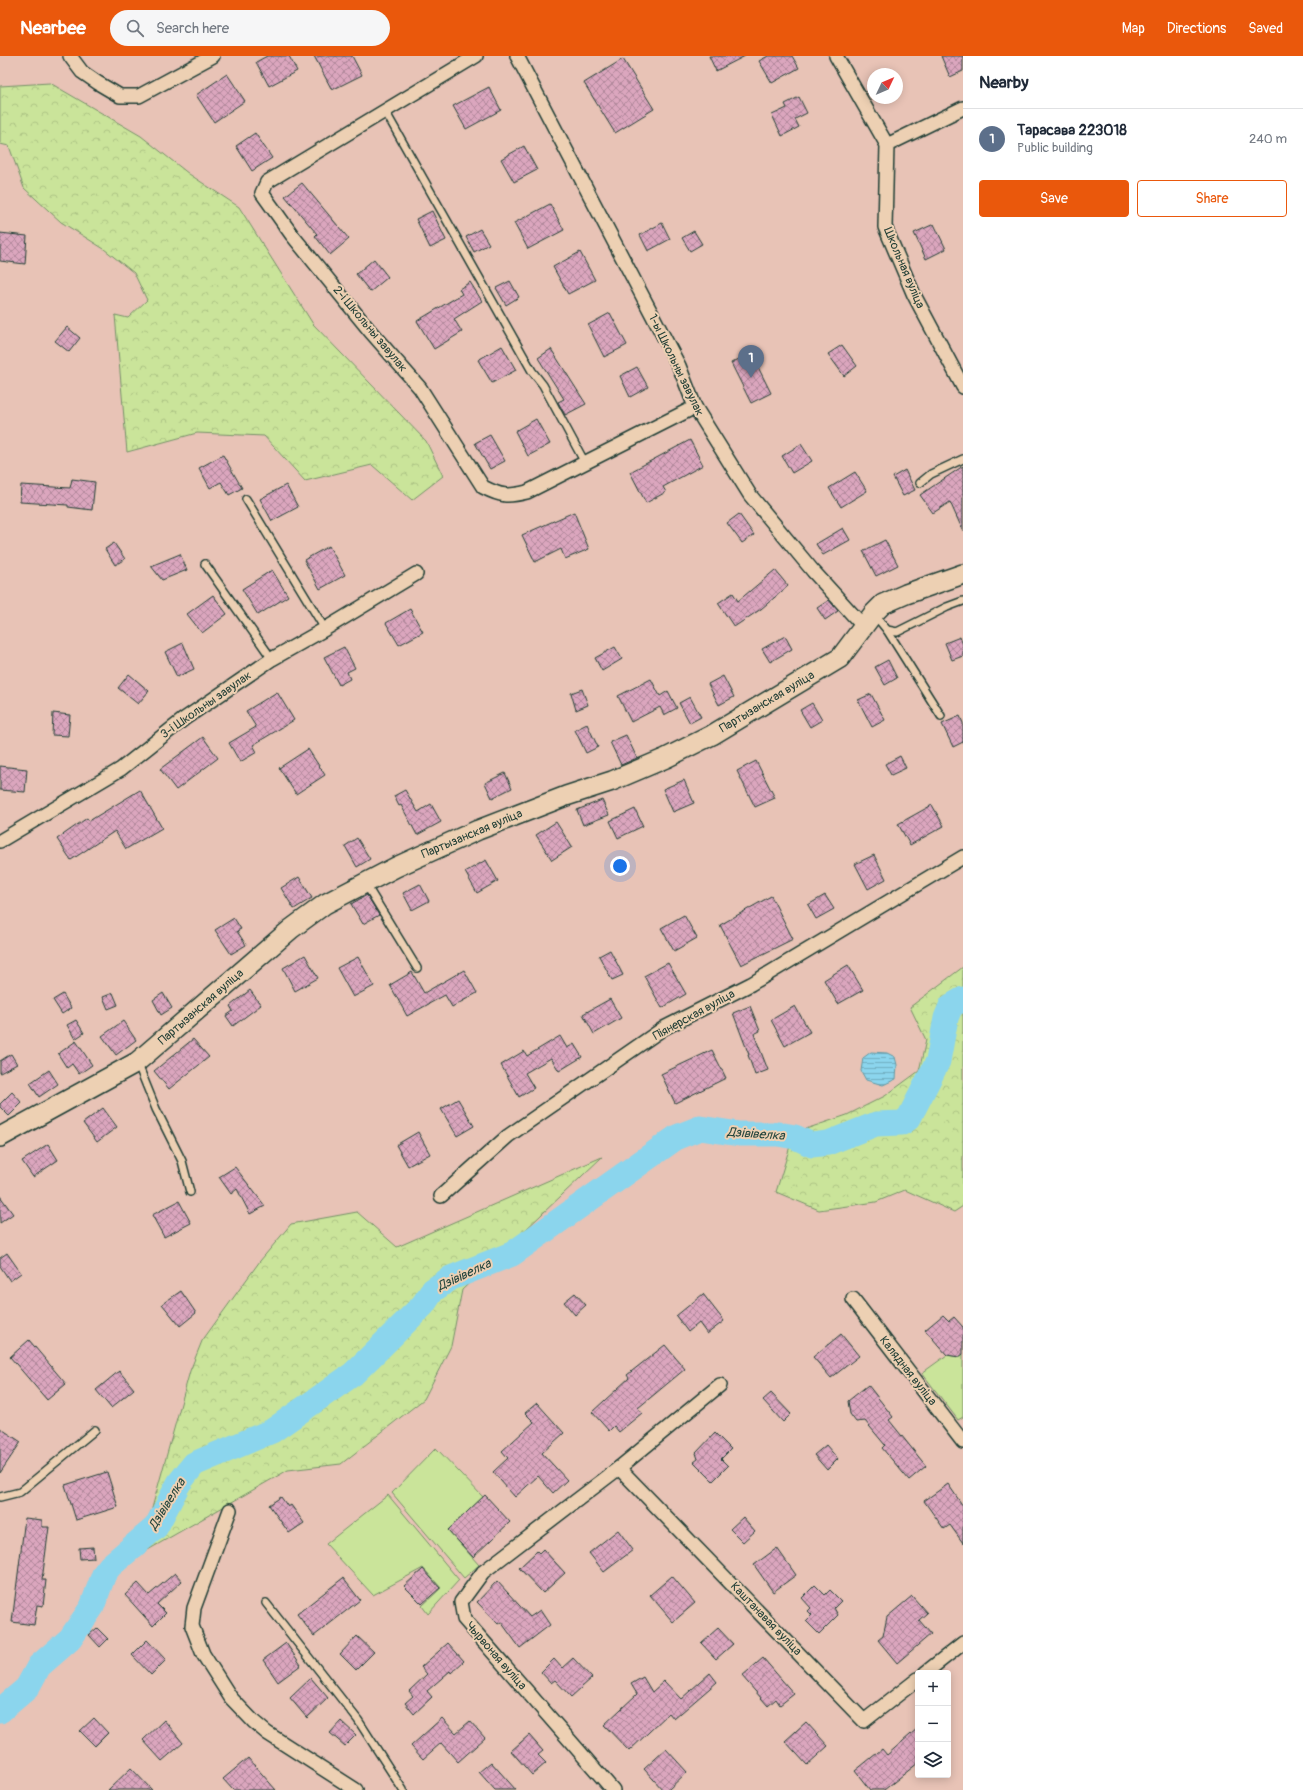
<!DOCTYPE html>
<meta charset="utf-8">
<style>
:root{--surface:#fff;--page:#f6f6f7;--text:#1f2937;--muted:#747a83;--line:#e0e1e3;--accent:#ea580c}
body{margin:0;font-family:Pangolin,sans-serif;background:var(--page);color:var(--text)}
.controls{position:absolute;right:12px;bottom:12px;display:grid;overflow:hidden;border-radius:4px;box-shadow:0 2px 10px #0003}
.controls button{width:36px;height:36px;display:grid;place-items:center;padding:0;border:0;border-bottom:1px solid var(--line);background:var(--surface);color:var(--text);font:20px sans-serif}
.compass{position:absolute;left:867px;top:12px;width:36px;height:36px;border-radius:50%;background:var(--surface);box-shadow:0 2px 10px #0003;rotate:46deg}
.you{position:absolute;left:620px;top:810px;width:14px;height:14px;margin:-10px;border:3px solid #fff;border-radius:50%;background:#1a73e8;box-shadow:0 0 0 6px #1a73e833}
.badge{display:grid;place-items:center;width:26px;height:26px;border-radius:50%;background:var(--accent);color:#fff;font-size:13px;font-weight:700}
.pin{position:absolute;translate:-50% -33px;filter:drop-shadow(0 1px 2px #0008)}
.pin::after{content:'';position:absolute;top:21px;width:14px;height:12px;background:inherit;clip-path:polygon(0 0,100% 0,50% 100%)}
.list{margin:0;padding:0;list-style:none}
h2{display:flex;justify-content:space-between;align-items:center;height:52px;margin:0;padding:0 16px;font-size:17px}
h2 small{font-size:13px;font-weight:400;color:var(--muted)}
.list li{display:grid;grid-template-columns:26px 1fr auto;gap:12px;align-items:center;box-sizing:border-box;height:60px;padding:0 16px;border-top:1px solid var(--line)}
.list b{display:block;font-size:15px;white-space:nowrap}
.list p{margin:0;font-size:13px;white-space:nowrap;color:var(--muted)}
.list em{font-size:13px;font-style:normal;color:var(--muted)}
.actions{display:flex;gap:8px;padding:12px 16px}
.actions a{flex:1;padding:9px 0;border:1px solid var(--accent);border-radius:4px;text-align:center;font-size:14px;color:var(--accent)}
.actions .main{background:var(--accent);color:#fff}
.icon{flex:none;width:22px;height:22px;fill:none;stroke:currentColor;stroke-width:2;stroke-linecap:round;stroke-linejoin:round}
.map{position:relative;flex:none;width:963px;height:1734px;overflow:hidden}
header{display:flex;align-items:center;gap:24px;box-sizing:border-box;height:56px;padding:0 20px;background:var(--accent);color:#fff}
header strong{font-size:19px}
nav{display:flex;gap:22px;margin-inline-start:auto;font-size:14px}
.search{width:280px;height:36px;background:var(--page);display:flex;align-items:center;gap:10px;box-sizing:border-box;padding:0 14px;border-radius:22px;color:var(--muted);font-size:15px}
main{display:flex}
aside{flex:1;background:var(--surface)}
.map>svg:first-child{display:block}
.grass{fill:#cae49a;stroke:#749067}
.forest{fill:url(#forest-crowns);stroke:#749067}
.water{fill:url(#water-rules);stroke:#6098a3}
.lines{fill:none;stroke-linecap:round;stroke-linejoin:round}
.river{stroke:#8bd5ed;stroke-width:25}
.building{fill:url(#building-cross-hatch);stroke:#1f3d34}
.lane-casing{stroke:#1f3d34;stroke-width:10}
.street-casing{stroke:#1f3d34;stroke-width:16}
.secondary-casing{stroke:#1f3d34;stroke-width:22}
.lane{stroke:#edd0b3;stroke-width:7}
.street{stroke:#edd0b3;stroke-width:13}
.secondary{stroke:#edd0b3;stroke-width:19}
.labels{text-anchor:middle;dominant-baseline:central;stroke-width:4;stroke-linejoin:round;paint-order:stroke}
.street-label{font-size:12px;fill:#1f3d34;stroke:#edd0b3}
.water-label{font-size:13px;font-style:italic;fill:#24453d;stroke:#edd0b3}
</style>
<header>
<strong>Nearbee</strong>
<div class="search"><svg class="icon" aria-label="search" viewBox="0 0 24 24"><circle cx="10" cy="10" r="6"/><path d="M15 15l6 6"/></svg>Search here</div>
<nav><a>Map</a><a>Directions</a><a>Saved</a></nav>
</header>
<main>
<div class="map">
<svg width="963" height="1734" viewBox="0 0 963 1734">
<defs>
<pattern id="forest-crowns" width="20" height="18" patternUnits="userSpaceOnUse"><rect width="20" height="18" fill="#cae49a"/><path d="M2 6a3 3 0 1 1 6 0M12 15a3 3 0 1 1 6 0" fill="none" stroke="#adc485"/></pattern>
<pattern id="water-rules" width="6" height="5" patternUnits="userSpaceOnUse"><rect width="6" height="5" fill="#8bd5ed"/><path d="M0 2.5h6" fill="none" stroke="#71aec1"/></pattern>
<pattern id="building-cross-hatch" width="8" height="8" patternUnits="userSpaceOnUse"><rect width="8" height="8" fill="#dba6be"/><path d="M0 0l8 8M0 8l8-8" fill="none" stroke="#b1889b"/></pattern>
</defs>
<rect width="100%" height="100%" fill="#e8c3b6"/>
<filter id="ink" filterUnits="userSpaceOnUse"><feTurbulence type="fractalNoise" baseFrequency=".025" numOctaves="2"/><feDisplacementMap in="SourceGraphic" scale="8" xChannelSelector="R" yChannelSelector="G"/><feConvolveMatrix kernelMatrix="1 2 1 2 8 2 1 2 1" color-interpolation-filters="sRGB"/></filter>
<g filter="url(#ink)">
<g class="grass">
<path d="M963,1298V1361L958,1364L922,1317L947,1299L959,1301Z"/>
<path d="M436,1392L483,1441L448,1474L479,1509L464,1522L392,1437Z"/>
<path d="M388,1439L459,1524L428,1558L422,1550L441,1532L423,1512L373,1539L326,1488Z"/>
</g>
<g class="forest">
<path d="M50,27L141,80L189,118L239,151L313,268L426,385L443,420L412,444L372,409L305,425L264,380L197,377L127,396L115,259L128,262L147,244L134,217L104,193L61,166L24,132L9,90L0,88V30Z"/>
<path d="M963,911V1150L954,1156L905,1134L876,1146L819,1154L776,1136L794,1077L847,1059L885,1040L919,1015L926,984L910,951Z"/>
<path d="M602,1101L462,1234L451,1290L424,1343L341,1408L288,1414L139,1499L190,1315L202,1285L260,1205L291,1168L357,1156L397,1191Z"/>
</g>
<g class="water">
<path d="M871,996L887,997L895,1001L897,1009L896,1023L883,1029L866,1024L861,1015L863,1002Z"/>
<path d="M694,1069L700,1072L701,1079C687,1085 674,1090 659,1085L661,1078L669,1073Z"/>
</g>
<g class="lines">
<path class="river" d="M0,1655L27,1632L39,1610L70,1583L92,1551L104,1518L110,1510L156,1471L179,1427L194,1408L272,1375L353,1318L423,1249L433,1234L451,1222L512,1198L677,1081L700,1072L739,1078H778L795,1081L812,1089L828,1087L876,1068L902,1067L909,1062L938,1005L946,962L951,950L963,943"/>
</g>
<g class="building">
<path d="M267,0H289L297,15L269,30L256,6Z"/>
<path d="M314,0H352L362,19L332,34Z"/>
<path d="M709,0H745L716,15Z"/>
<path d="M768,0H792L799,12L772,27L759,5Z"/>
<path d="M941,0H963V15L950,21Z"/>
<path d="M623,3L654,53L615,77L584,27Z"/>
<path d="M227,18L245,45L214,66L196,39Z"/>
<path d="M489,31L501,54L466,73L453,50Z"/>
<path d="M799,41L807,57L795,63L799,71L782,80L772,59L787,52L785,48Z"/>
<path d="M255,77L272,102L252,115L236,90Z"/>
<path d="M524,90L537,114L514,126L501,103Z"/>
<path d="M302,127L349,183L330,199L315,180L317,178L285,140Z"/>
<path d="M550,148L564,174L528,193L514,167Z"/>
<path d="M432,155L446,184L430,192L416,163Z"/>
<path d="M662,167L670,183L648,195L640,179Z"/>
<path d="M934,168L946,193L926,203L914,177Z"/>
<path d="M480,173L489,188L474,196L466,181Z"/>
<path d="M694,175L702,188L690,195L682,182Z"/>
<path d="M0,177L27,180L25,208L0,205Z"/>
<path d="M580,196L595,224L568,238L553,211Z"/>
<path d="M374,203L388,221L370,236L356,218Z"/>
<path d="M510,225L519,241L506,249L496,232Z"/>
<path d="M470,226L482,245L454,263L462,276L434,293L417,265L462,238L459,233Z"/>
<path d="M610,257L627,289L604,301L588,269Z"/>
<path d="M67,271L80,282L69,296L55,285Z"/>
<path d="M842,289L857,310L844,320L828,298Z"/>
<path d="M502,290L516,314L492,327L478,304Z"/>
<path d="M551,293L586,348L565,359L558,346L564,343L538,302Z"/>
<path d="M751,297L771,337L751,347L731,307Z"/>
<path d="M637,311L648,331L630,341L620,320Z"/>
<path d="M536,363L550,388L528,400L515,375Z"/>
<path d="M490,379L505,405L490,413L475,387Z"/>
<path d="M690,384L703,409L663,431L666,436L646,447L630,416Z"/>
<path d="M801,388L812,405L792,417L782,400Z"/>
<path d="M223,399L242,432L229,439L221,426L210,432L199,412Z"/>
<path d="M963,410V475L950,446L933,457L920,439Z"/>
<path d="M905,414L915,434L903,440L893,421Z"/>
<path d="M855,416L867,435L841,451L829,432Z"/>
<path d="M72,423L95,426L92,454L68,451V449L20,446L21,429L70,432Z"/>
<path d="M286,429L298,451L272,465L260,443Z"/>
<path d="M574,456L589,493L565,503L561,493L535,506L522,479Z"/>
<path d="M739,458L754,479L742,487L727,467Z"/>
<path d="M843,472L850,484L823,499L816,488Z"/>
<path d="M885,484L898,509L876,520L863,495Z"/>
<path d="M114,487L125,503L115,509L105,493Z"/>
<path d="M329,490L345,519L320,533L304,504Z"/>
<path d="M180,498L187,514L162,524L151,510Z"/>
<path d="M272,514L288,540L258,559L242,533Z"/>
<path d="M775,514L788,530L761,553L734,571L718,547L733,537L738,545Z"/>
<path d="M213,539L227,558L202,577L187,558Z"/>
<path d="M829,544L838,555L825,564L817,552Z"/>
<path d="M410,553L423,576L399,589L386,567Z"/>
<path d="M785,580L792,593L770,606L762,593Z"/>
<path d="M960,581L963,589V600L952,604L945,587Z"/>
<path d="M183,587L194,613L177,621L165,596Z"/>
<path d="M344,591L355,612L347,616L350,623L339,629L324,601Z"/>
<path d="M615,591L622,603L602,615L595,602Z"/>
<path d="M888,604L897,622L885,629L875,611Z"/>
<path d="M129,618L149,635L138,648L118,632Z"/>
<path d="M723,620L734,641L719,649L708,628Z"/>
<path d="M651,623L660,640L668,635L677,652L664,659L660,651L631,666L618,640Z"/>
<path d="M582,633L588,649L576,654L571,637Z"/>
<path d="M277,636L294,664L253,689L257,696L240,706L229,687L256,671L246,655Z"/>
<path d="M871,638L885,664L872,671L858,644Z"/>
<path d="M690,641L701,661L690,667L679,647Z"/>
<path d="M812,647L822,664L810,671L800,654Z"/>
<path d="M53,657L70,659L68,680L52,679Z"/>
<path d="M960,660L963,667V686L953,691L942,668Z"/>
<path d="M587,668L598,691L586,697L575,674Z"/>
<path d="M626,679L637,702L621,709L610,686Z"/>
<path d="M203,681L218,702L176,734L160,713Z"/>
<path d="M308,693L325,719L296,738L279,712Z"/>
<path d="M900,700L906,712L891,719L885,708Z"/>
<path d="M756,705L775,742L755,751L737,715Z"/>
<path d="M0,710L27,713L25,736L0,734Z"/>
<path d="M505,717L512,732L492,742L485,727Z"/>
<path d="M684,724L694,747L673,756L663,733Z"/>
<path d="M140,734L162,772L126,793L115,775L71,804L57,783L87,762L89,765Z"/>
<path d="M405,734L418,756L431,748L441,766L417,779L401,749L399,750L394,740Z"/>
<path d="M602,744L609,759L583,769L577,754Z"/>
<path d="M932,749L944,770L910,789L898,768Z"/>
<path d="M635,753L643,770L618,782L610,765Z"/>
<path d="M556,766L572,791L552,804L536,779Z"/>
<path d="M357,782L370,803L357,811L345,790Z"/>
<path d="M874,799L886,823L868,833L855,808Z"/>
<path d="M486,804L498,825L477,837L465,816Z"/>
<path d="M299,821L312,842L294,853L281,832Z"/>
<path d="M420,828L429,845L412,854L403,837Z"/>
<path d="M367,839L379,859L363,868L351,848Z"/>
<path d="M825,839L834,853L816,863L808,849Z"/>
<path d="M771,840L793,883L741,909L720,869Z"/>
<path d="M684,859L697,882L674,895L661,872Z"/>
<path d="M234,862L241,873L237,875L246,889L231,898L215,874Z"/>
<path d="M610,894L623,919L612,924L599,900Z"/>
<path d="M305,899L318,922L295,935L283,912Z"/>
<path d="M358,901L374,930L353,941L337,912Z"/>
<path d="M668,907L686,938L662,952L644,920Z"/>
<path d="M848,909L863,934L838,948L824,924Z"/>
<path d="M464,914L477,937L452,951L445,939L407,960L390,929L412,916L424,937Z"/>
<path d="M250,934L261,949L233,970L226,960L233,955L230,950Z"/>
<path d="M113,937L118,949L108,953L103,941Z"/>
<path d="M163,937L172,952L161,959L153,944Z"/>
<path d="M63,938L71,952L62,958L53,944Z"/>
<path d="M610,943L621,962L594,978L583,958Z"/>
<path d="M750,950L760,975L754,978L768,1014L755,1019L748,999H749L733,957Z"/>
<path d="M795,950L810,976L785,990L771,964Z"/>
<path d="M76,964L84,977L75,983L67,969Z"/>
<path d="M123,965L136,984L116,999L102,980Z"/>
<path d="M560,980L567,992L574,988L582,1001L559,1015L551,1002L525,1017L534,1032L519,1041L501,1009L524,995L527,1000Z"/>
<path d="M193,983L209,1001L169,1033L154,1015Z"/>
<path d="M76,985L92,1009L79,1018L72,1008L67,1012L58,998Z"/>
<path d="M712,994L726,1022L675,1047L661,1018Z"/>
<path d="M11,998L17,1008L0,1017V1005Z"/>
<path d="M49,1014L58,1028L39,1041L30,1027Z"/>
<path d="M12,1036L22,1047L9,1060L0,1051V1048Z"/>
<path d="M458,1043L474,1070L457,1080L441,1053Z"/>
<path d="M103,1052L117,1071L97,1086L83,1067Z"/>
<path d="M418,1076L430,1098L408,1110L396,1089Z"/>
<path d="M48,1088L58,1104L33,1121L22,1105Z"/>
<path d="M235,1111L265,1150L250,1158L237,1133L231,1138L219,1121Z"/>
<path d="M0,1140L13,1158L0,1167Z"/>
<path d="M179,1145L191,1167L164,1181L152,1159Z"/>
<path d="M7,1197L21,1217L10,1225L0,1210V1202Z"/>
<path d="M181,1235L196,1257L180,1270L162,1248Z"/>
<path d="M575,1237L586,1249L575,1259L564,1246Z"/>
<path d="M703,1238L724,1265L707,1278L699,1267L688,1276L676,1260Z"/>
<path d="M943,1259L949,1265L954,1261L963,1271V1298L959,1301L947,1299L925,1274Z"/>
<path d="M841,1278L859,1300L831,1322L813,1301Z"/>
<path d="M29,1284L66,1328L47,1344L10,1301Z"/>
<path d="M665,1289L685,1313L638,1352L642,1357L619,1376L614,1370L609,1375L592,1356L629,1322L627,1319Z"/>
<path d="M119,1315L134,1333L111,1352L96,1334Z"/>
<path d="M868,1329L893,1361L889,1364L926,1410L909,1424L882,1392L885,1389L865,1365L856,1366L850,1358L848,1345Z"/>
<path d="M771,1337L791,1358L783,1366L763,1344Z"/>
<path d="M537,1347L564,1377L542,1397L567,1424L553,1437L538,1420L515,1441L493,1416L508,1402L502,1395L534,1366L525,1357Z"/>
<path d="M0,1372L21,1386L0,1417Z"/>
<path d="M715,1377L731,1393L721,1403L728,1410L713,1425L694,1406L698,1403L696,1397Z"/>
<path d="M826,1389L838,1403L827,1414L814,1399Z"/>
<path d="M107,1416L118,1451L76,1464L65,1429Z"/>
<path d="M948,1428L963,1450V1487L950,1469L944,1473L924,1445Z"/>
<path d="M485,1439L510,1466L473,1501L448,1474Z"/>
<path d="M281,1441L288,1451L291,1449L304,1467L289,1477L269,1449Z"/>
<path d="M743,1461L755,1475L743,1486L730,1473Z"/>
<path d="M25,1462L42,1464V1471H49L42,1524H46L43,1550L37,1549L34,1569L12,1566Z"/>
<path d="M618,1474L633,1494L604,1516L589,1497Z"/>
<path d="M93,1491L94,1502L80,1503L79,1492Z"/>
<path d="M777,1492L796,1519L773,1536L754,1509Z"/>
<path d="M543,1493L565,1517L543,1537L519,1512L537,1495L539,1497Z"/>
<path d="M423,1513L440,1532L422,1548L404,1530Z"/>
<path d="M175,1517L182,1525L157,1548L166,1557L153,1570L125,1539L138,1527L149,1539Z"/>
<path d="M672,1520L695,1547L673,1566L650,1539Z"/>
<path d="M343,1522L360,1544L314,1580L297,1558Z"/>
<path d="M497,1525L530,1561L540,1554L550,1569L520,1592L501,1566L498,1568L477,1546Z"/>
<path d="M815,1529L825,1539L830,1534L841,1545L834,1552L838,1559L819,1578L806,1565L812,1559L808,1555L811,1552L802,1542Z"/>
<path d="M912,1540L927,1557L919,1564L931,1578L897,1607L878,1584L883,1580L887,1561Z"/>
<path d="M97,1572L108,1583L100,1591L89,1579Z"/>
<path d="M718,1572L733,1588L716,1603L701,1587Z"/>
<path d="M357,1580L374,1596L356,1614L340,1598Z"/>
<path d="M147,1584L166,1604L151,1619L132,1599Z"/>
<path d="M286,1587L301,1609L278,1626L263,1604Z"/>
<path d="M448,1587L464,1605L451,1617L450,1615L427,1635L432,1641L414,1658L405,1647L413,1640L409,1635L427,1618L421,1611Z"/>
<path d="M573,1602L592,1622L571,1641L555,1624L551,1627L541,1616L554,1603L562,1612Z"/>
<path d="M763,1602L794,1638L780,1649L776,1643L768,1650L742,1620Z"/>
<path d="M710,1617L717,1626L674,1663L669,1657L629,1695L604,1669L637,1638L631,1628L643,1621L652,1636L664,1625L681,1643Z"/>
<path d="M311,1622L328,1642L307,1662L290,1642Z"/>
<path d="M94,1662L108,1677L95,1690L80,1675Z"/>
<path d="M442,1662L456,1677L470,1665L485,1682L458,1706L441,1687L423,1703L411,1690Z"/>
<path d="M164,1664L183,1687L162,1705L143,1684Z"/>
<path d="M341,1665L356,1679L345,1690L330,1677Z"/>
<path d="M806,1666L828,1690L807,1709L785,1685Z"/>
<path d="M918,1672V1707L884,1734H870L855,1715L882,1693L887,1699Z"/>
<path d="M529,1679L543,1695L538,1699L546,1707L532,1719L511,1695Z"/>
<path d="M666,1693L687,1716L668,1734H663L644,1713Z"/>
<path d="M248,1702L276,1734H233L223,1723Z"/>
<path d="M491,1706L516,1734H495L479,1716Z"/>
<path d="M131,1712L152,1734H108Z"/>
</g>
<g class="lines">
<defs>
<g id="lane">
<path d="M385,55L532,315L543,329L584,405"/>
<path d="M920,427L931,418L963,403"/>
<path d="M246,443L325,573"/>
<path d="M205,508L272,603"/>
<path d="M874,558L887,574L897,576L947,551L963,545"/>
<path d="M887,574L941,660"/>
<path d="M365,827L417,912"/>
<path d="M137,1006L156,1053L182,1105L190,1136"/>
<path d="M0,1441L20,1436L95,1374"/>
<path d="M266,1547L358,1664L403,1734"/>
</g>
<g id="street">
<path d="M70,0L82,16L98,27L120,40H139L213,0"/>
<path d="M476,0L267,126L262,137L292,179L370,275L420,332L483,431C501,440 507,441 527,436L695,351"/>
<path d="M517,0L679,310L695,351L750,439L813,515L864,571"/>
<path d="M836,0L887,89L885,171L914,239L963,331"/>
<path d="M887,89L963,52"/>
<path d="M0,785L121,713L184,663L272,603L325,573L416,518"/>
<path d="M441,1140L508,1080L664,972L751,928L963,801"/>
<path d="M853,1243L963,1386"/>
<path d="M619,1412L864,1665L918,1623"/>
<path d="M230,1454L194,1552L192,1570L203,1598L231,1642L254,1666L267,1677L356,1734"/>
<path d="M925,1617L963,1587"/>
<path d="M613,1734L464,1563L461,1546L483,1516L619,1412L720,1329"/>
</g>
<path id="secondary" d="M0,1081L137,1006L291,873L325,848L396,811L478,774L566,740L612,725L666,702L712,679L840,602L873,558L883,548L906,538L963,518"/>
</defs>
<use href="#lane" class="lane-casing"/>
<use href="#street" class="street-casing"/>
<use href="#secondary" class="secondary-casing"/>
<use href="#lane" class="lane"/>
<use href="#street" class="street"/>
<use href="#secondary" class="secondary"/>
</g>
</g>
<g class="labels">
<g class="street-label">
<text transform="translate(904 212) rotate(67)">Школьная вуліца</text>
<text transform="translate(370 273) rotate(50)">2-і Школьны завулак</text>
<text transform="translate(676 309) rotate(64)">1-ы Школьны завулак</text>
<text transform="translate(767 646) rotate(-31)">Партызанская вуліца</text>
<text transform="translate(206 649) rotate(-35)">3-і Школьны завулак</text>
<text transform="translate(472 778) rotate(-23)">Партызанская вуліца</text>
<text transform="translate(201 951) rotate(-41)">Партызанская вуліца</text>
<text transform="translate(694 959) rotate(-29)">Піянерская вуліца</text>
<text transform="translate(908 1315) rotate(52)">Калядная вуліца</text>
<text transform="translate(766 1563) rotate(46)">Каштанавая вуліца</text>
<text transform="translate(496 1600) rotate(49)">Чырвоная вуліца</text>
</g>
<g class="water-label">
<text transform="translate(756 1078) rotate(4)">Дзівівелка</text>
<text transform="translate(464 1219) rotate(-25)">Дзівівелка</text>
<text transform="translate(167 1448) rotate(-58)">Дзівівелка</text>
</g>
</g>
</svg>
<div class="controls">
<button>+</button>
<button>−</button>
<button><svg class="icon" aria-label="layers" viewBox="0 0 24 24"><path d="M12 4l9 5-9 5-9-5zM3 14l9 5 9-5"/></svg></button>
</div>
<svg class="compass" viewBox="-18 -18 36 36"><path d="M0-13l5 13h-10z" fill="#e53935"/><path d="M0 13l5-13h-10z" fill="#747a83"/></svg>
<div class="you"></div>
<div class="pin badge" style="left:751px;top:322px;background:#5c6f8a">1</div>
</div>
<aside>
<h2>Nearby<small></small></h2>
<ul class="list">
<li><span class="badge" style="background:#5c6f8a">1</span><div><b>Тарасава 223018</b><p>Public building</p></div><em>240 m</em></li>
</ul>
<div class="actions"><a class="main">Save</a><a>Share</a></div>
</aside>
</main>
